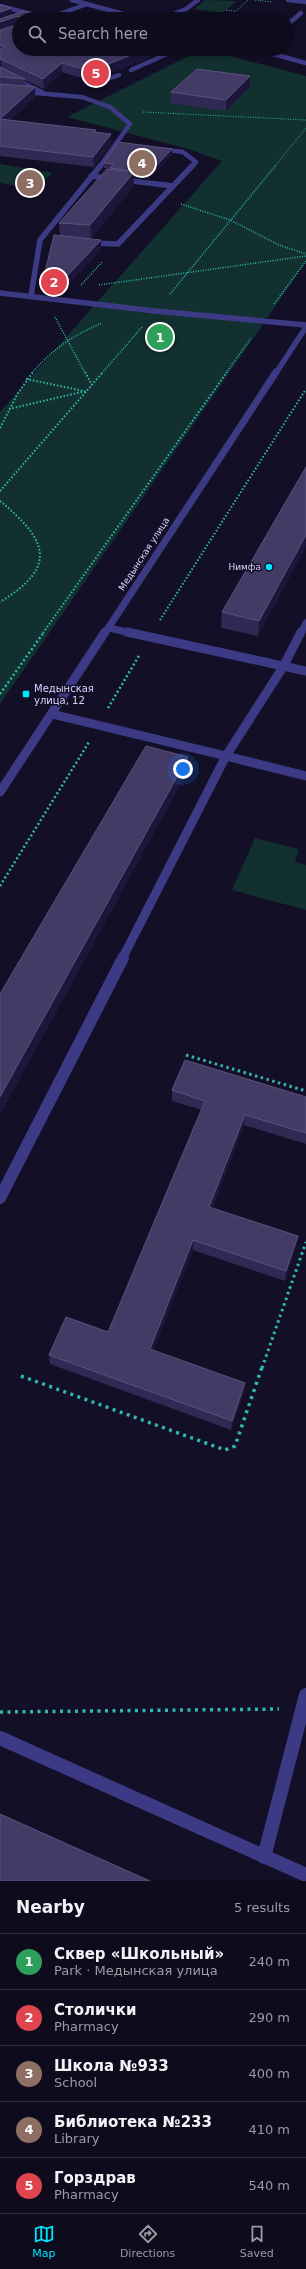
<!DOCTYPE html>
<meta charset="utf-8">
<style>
:root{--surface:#0e0b1c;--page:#171425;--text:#f1f3f6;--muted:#9b9ba3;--line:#2e2b3b;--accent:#00e5ff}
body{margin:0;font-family:"DejaVu Sans",sans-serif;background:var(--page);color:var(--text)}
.you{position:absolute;left:183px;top:769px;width:14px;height:14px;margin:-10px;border:3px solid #fff;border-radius:50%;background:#1a73e8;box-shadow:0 0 0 6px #1a73e833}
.badge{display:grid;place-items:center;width:26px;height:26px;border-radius:50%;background:var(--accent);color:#fff;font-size:13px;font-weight:700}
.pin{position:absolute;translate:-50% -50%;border:2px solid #fff;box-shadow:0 1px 4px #0006}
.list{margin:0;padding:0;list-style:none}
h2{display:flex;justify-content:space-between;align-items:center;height:52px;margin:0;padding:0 16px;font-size:17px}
h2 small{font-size:13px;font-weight:400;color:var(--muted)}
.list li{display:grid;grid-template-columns:26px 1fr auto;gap:12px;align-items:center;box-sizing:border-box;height:56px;padding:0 16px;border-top:1px solid var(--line)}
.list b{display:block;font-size:15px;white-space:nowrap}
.list p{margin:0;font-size:13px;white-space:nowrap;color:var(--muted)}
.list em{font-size:13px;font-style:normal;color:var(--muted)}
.icon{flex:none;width:22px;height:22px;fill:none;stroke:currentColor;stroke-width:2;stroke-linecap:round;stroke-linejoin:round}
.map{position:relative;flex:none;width:306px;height:1881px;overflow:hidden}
.search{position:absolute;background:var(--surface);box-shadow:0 2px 6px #0003;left:12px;right:12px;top:12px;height:44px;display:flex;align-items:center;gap:10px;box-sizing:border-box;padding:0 14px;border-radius:22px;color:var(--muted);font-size:15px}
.sheet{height:332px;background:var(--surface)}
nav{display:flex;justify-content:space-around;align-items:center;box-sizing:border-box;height:56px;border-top:1px solid var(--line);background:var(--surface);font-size:11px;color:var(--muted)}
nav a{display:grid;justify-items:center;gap:2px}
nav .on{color:var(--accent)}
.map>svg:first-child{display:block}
.green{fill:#12302f}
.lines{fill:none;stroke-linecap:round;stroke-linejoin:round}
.path-far5{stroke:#2fb8b0;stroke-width:1;stroke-dasharray:1 1.5;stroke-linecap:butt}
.path-far4{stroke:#2fb8b0;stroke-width:1.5;stroke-dasharray:1 1.5;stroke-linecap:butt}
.path-far3{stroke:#2fb8b0;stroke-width:2;stroke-dasharray:1.5 2;stroke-linecap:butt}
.path-far2{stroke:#2fb8b0;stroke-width:2.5;stroke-dasharray:2 2.5;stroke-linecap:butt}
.path-far1{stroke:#2fb8b0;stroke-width:3;stroke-dasharray:2.5 3.5;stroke-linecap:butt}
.path{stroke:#2fb8b0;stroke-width:3.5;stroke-dasharray:3 4.5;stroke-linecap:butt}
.service-far5{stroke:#3d3a85;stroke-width:4.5}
.service-far4{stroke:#3d3a85;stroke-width:5.5}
.service-far3{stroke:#3d3a85;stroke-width:7}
.service-far2{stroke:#3d3a85;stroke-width:9}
.service-far1{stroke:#3d3a85;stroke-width:12}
.service{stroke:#3d3a85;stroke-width:14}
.minor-far2{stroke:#3d3a85;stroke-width:5.5}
.minor-far1{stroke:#3d3a85;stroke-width:7}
.minor{stroke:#3d3a85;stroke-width:9}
.tertiary{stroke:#3d3a85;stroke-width:4.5}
.wall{fill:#312854}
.shaded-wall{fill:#1d163a}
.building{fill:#433a66;stroke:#5a527e}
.poi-dot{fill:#00e5ff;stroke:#130f26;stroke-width:1.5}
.labels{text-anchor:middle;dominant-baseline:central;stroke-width:3;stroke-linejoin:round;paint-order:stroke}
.far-street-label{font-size:9px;fill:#d9d4ff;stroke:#130f26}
.far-poi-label{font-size:9px;fill:#d9d4ff;stroke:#130f26;text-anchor:end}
.poi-label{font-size:10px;fill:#d9d4ff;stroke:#130f26;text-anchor:start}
</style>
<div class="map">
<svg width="306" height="1881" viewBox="0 0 306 1881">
<rect width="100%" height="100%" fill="#130f26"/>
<g class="green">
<path d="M205,0L237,1L222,13L194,9Z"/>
<path d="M203,49L306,76V262L0,704V412L222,161L188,149L67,117Z"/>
<path d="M0,164L53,173L34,189L0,183Z"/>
<path d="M255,838L299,849L295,862L306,865V910L232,890Z"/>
</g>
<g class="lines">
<g class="path-far5">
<path d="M255,0L272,2"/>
<path d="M226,10L235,11"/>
<path d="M227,19L248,0"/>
<path d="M214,49L240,56"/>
<path d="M143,112L306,120"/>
<path d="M275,166L306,128"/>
</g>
<g class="path-far4">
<path d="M181,204L230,220L279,245L306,254"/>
<path d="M81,285L103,261"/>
<path d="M99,285L306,256"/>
<path d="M170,294L276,165"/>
<path d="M274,304L306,261"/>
<path d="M55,317L85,373"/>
<path d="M32,373C52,349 74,335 102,323"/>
<path d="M102,373L142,327"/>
<path d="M226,373L251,338"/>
</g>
<g class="path-far3">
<path d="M85,372L92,385"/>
<path d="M26,379L84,391"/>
<path d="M9,409L86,391"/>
<path d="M0,428L18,393L33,372"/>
<path d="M0,491L103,372"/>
<path d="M0,501C46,539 60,566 0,602"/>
<path d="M160,620L306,389"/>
<path d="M43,633L227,372"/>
</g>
<g class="path-far2">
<path d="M0,694L44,632"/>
<path d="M108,708L140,654"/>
<path d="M0,886L89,742"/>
</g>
<g class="path-far1">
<path d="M186,1055L306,1091"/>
<path d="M262,1368L306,1242"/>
</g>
<g class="path">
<path d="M21,1376L225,1450L235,1446L262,1367"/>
<path d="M0,1712L279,1709"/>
</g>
<g class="service-far5">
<path d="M288,0L306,2"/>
<path d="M0,6L31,14L0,25"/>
<path d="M46,19L87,4"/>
<path d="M161,19L186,9L198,0"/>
<path d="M287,25L301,13"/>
<path d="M131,70L178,49"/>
<path d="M0,72L42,92"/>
<path d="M100,77L108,79L119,75"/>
<path d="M0,90L82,97L110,107L130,124L100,166"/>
<path d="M159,149L183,152L196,162L192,166"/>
</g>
<g class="service-far4">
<path d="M91,176L173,186"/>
<path d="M88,243L118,244L193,165"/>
<path d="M0,293L155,311L306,325"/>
<path d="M31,296L40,240L101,165"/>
</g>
<g class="service-far3">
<path d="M109,628L131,633"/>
<path d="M301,633L306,623"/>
</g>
<g class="service-far2">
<path d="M127,632L306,671"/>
<path d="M301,632L283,667L226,756L306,776"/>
<path d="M52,714L226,756L122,959"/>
</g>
<path class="service-far1" d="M0,1198L123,958"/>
<g class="service">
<path d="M0,1738L306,1875"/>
<path d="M264,1857L306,1695"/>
</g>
<path class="minor-far2" d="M276,373L306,327"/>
<path class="minor-far1" d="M105,633L276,372"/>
<path class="minor" d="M0,792L105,632"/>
<g class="tertiary">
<path d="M72,0L142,19"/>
<path d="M255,49L306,63"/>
</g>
</g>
<g class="wall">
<path d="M0,5L12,15L52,19H19V49H153V56L106,75L99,74L97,78L91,81L62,72L44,89L25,80L26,86L35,97L10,120L96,130V132L111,144L94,167L0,156Z"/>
<path d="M250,76V87L226,111L171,103V92Z"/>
<path d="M172,149V154L149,179L134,177V186L91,238L101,249L68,285H51L43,294L42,284L60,236L59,223L110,169L104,168V163Z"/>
<path d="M306,467L258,636L221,628L222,612Z"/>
<path d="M172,1090L306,1097V1144L244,1125L212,1208L298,1236L296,1246L285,1281L193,1250L153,1350L244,1392L231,1430L50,1364L49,1355L108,1332L202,1110L172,1101Z"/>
</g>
<g class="shaded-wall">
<path d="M12,8V17L0,21V12Z"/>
<path d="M18,16V25L0,31V22Z"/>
<path d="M146,49H153V56L106,75V65Z"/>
<path d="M1,59L2,69H0V60Z"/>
<path d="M62,63V72L44,89L43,79Z"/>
<path d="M98,64L99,74L97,78L91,81V71Z"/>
<path d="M250,76V87L226,111V100Z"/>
<path d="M35,87V97L1,129L0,119Z"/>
<path d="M111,134V144L94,167L93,157Z"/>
<path d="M172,149V154L149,179V173Z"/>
<path d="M134,172V186L91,238L90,225Z"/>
<path d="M101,240V249L68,285V275Z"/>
<path d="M51,275V285L43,294L42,284Z"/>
<path d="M306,535V547L258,636L259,621Z"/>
<path d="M188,757L187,773L0,1115V1097Z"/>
<path d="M245,1115L244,1125L208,1217L209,1207Z"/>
<path d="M298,1236L296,1246L285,1281L286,1271Z"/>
<path d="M193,1240V1250L150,1358V1349Z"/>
<path d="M245,1383L244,1392L231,1430L232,1421Z"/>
</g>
<g class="building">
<path d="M0,5L12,8L0,12Z"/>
<path d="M24,11L52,19H22L18,16L0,22V19Z"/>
<path d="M19,24V49H146L106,65L98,64L96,69L91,71L62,63L43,79L1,59L0,60V50L5,46L0,45V30Z"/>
<path d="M0,67L25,79L0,77Z"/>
<path d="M197,69L250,76L226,100L171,92Z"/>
<path d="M0,84L35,87L0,119Z"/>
<path d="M0,119L96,130L94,132L111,134L93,157L0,146Z"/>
<path d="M118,142L172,149L149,173L110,168L114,164L104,163Z"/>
<path d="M107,169L134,172L90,225L59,223Z"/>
<path d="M54,235L101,240L68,275H51L42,284Z"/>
<path d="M306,467V535L259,621L222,612Z"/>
<path d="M146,746L188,757L0,1097V994Z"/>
<path d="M185,1060L306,1097V1133L245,1115L209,1207L298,1236L286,1271L193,1240L150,1349L245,1383L232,1421L49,1355L66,1317L108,1332L205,1101L172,1090Z"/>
<path d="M0,1814L150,1881H0Z"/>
</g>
<g class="poi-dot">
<circle cx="269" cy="567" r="4"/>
<rect x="22" y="690" width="8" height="8" rx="2"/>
</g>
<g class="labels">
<g class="far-street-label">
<text transform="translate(144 554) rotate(-57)">Медынская улица</text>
</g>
<g class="far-poi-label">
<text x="261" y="567">Нимфа</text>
</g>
<g class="poi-label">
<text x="34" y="688">Медынская<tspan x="34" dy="12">улица, 12</tspan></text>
</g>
</g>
</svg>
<div class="you"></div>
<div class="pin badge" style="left:160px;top:337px;background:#2e9e5b">1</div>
<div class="pin badge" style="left:54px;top:282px;background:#e0444e">2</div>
<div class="pin badge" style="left:30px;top:183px;background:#8d6e63">3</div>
<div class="pin badge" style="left:142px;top:163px;background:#8d6e63">4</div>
<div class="pin badge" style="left:96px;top:73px;background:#e0444e">5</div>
<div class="search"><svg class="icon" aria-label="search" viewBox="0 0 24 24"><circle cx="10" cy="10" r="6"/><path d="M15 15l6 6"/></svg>Search here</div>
</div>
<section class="sheet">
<h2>Nearby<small>5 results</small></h2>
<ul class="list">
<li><span class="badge" style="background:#2e9e5b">1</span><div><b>Сквер «Школьный»</b><p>Park · Медынская улица</p></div><em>240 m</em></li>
<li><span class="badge" style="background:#e0444e">2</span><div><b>Столички</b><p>Pharmacy</p></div><em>290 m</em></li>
<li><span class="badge" style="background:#8d6e63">3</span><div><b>Школа №933</b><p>School</p></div><em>400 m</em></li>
<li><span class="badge" style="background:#8d6e63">4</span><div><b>Библиотека №233</b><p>Library</p></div><em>410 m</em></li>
<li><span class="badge" style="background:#e0444e">5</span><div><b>Горздрав</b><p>Pharmacy</p></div><em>540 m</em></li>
</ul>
</section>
<nav>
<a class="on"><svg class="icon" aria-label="map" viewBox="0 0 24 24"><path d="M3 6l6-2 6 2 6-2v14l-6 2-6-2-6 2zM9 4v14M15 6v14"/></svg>Map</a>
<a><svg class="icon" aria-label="directions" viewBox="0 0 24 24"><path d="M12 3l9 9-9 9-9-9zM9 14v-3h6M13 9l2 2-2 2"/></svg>Directions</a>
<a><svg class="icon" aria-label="saved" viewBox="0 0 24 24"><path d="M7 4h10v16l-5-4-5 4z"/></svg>Saved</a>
</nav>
